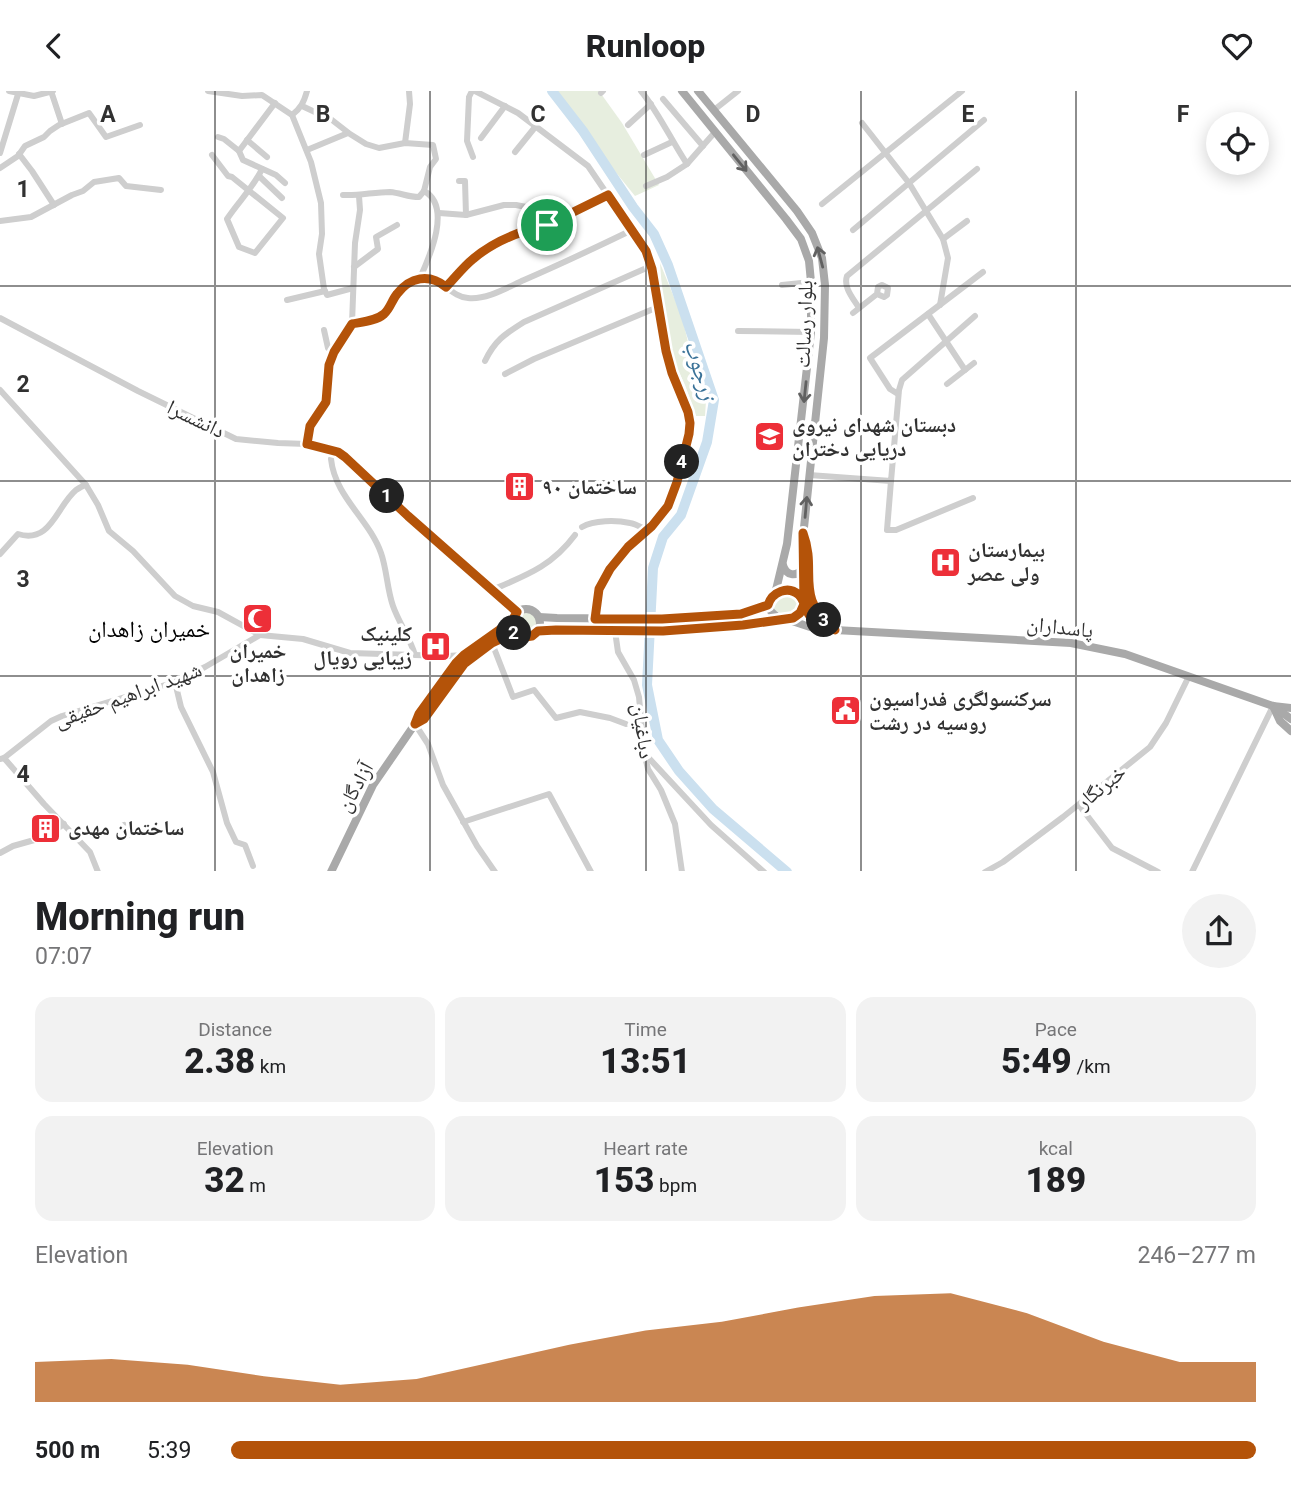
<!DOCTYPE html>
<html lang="en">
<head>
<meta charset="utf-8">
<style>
  body { margin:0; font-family:Roboto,"Noto Naskh Arabic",sans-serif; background:#f2f2f2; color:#202124; height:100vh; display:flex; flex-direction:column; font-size:26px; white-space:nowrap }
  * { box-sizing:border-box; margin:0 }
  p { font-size:23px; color:#757577 }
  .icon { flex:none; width:38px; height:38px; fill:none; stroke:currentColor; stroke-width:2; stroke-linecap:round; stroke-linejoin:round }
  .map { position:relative; height:780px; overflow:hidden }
  .panel { display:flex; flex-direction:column; background:#fff; flex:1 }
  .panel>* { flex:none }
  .fabs { position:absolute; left:1206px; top:21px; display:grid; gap:14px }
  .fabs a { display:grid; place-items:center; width:63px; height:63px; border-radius:50%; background:#fff; box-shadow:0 4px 18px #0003; font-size:35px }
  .pin { position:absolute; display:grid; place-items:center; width:60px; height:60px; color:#fff; margin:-30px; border:4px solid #fff; border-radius:50%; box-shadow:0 2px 7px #0007 }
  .km { position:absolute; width:35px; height:35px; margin:-18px; border-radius:50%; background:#222; color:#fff; font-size:19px; line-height:35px; text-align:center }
  .round { display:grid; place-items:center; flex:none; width:74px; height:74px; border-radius:37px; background:#f2f2f2 }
  .overview { display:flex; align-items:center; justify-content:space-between; height:119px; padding:0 35px }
  h1 { font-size:38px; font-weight:800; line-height:52px }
  .stats { display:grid; grid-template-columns:repeat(3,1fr); gap:10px; height:119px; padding:7px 35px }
  .stats div { display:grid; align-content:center; border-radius:18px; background:#f2f2f2; text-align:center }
  .stats b { font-size:35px; font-weight:800 }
  .stats small { font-size:19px; font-weight:400 }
  .stats p { font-size:19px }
  .chart { height:196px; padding:14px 35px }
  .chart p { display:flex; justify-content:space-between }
  .chart svg { width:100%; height:126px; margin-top:7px; fill:#b45309; opacity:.7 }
  ul { padding:0 35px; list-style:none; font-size:23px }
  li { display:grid; grid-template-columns:112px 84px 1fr; align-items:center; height:52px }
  li i { height:18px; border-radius:9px; background:#b45309 }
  header { display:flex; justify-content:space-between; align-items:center; height:91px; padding:0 35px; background:#fff; font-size:32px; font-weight:800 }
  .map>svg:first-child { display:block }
  .green { fill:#e7eedf }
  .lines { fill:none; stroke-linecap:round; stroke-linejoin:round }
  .river { stroke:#cbe0ef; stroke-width:10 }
  .minor { stroke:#cecece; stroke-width:6 }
  .major { stroke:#a9a9a9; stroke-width:8 }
  .oneway { stroke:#616161 }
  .route-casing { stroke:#fff; stroke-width:14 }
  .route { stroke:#b45309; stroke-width:9 }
  .grid { fill:none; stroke:#313131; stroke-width:2; stroke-opacity:0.55 }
  .labels { text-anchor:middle; stroke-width:7; stroke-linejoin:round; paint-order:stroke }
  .street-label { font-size:21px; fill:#313131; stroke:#fff }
  .poi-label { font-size:21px; font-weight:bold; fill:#313131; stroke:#fff; text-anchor:start }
  .water-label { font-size:23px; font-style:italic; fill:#3a7298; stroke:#fff }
  .neighbourhood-label { font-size:23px; fill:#000; stroke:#fff }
  .grid-label { font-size:23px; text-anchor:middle; font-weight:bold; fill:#313131; stroke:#fff; stroke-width:7; stroke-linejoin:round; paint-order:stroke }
</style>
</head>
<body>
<header><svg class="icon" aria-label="back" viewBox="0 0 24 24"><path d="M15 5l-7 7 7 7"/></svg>Runloop<svg class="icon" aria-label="heart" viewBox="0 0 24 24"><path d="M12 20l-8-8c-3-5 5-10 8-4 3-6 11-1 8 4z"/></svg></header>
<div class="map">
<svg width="1291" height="781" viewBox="0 0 1291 781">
  <rect width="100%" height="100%" fill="#fff"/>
  <g class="green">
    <polygon points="550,0 599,0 622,32 659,94 635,105"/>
    <polygon points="660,172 682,226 695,280 703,296 706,310 705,325 696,325 685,294 672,266 663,211"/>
    <path d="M 787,503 C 813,509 795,532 774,519 L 772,511 L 780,504 Z"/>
    <circle cx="526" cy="532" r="11"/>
  </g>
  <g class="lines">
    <polyline class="river" points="552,0 583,40 633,116 654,143 668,174 714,309 707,351 681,424 663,446 653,477 647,594 658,649 679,680 713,718 787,781"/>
    <g class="minor">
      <polyline points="9,0 34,5 53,0"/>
      <polyline points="51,0 62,33"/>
      <polyline points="208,0 242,5 262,4 292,24 311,71 321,112 322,143 319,163 324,198 327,204 353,197"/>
      <polyline points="472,0 469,6 467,50 473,66"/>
      <polyline points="475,0 518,22 588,75 646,160 652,178 666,260 672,282 688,321 689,343 677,391 668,415 652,435 628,456 610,478 599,498 595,528"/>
      <path d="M 641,0 C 659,22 671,49 687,73"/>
      <polyline points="601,2 603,0"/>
      <polyline points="663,8 703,55"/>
      <polyline points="302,15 332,29 350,43 366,53 379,57 405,52 433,54 436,68 430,76 424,100"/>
      <polyline points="714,19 738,0"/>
      <path d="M 292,24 C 301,17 304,11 307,0"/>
      <polyline points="862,32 909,92 943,148 948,167 940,214"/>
      <polyline points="628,34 651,13"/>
      <polyline points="218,46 224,48 239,60 275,12"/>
      <polyline points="481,47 505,15"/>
      <polyline points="247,49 267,66"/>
      <polyline points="405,52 410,13 409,0"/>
      <polyline points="307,59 348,42"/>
      <polyline points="239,60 243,69 276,84 285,92"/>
      <polyline points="515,61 536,35"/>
      <polyline points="0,62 19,0"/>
      <polyline points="19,63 32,80 54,114"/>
      <path d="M 212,64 L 228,85 L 232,86 L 283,127 L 255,162 L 239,156 L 227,128 C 239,110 253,97 262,78"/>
      <polyline points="644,64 672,51"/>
      <polyline points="0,77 18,65 25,55 44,46 50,40 59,34 89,22 106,46 140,34"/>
      <polyline points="259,85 282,107"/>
      <polyline points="459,90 465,90 466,124"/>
      <polyline points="646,95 667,86 687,73 715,41"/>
      <path d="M 343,104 C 359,105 374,101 390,101 C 401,102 408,106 419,106 L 424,100"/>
      <polyline points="822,113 962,0"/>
      <polyline points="439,122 466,124 504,114 516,114 547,120 557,129"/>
      <polyline points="0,130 31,126 72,104 83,100 94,91 119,87 126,95 161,99"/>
      <polyline points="853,139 984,29"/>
      <polyline points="943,148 967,130"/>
      <polyline points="354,176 378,158 376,146 397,134"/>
      <path d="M 420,187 C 430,165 452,115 424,100"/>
      <polyline points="782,194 811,191"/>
      <polyline points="446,196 472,169 496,151 525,139 547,134 609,104"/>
      <polyline points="287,209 325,200"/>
      <path d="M 859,217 C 853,207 843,196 847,185 L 977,78"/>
      <polyline points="853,222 877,203 878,196 882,194 888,197 887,204 884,206 877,203"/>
      <polyline points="928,223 965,279"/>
      <polyline points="0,227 138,300 236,348 278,352 307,353 338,361 346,366 408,425 517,521"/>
      <path d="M 352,233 C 361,231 374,230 383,224 C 396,214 398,191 420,187 C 440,183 450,206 468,207 C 487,209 508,196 524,189 C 561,173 597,156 632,139"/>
      <polyline points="324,239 328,257 334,261"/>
      <polyline points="738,240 811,241"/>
      <path d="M 485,270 C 495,249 505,243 524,231 L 651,175"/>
      <polyline points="505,283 534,268 658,216"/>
      <polyline points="947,293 974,272"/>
      <polyline points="0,299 86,394 98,414 109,440 133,460 175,505 193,515 218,521 260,544 303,548 350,562 447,565 464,564"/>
      <polyline points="898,303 890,298 870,267 983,181"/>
      <polyline points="307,353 310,335 326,311 329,274 334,261 352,233 355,152 360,119 359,105"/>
      <path d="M 331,368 C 335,406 369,428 381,462 C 387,479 387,498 393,515 C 399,532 410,547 415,564"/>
      <polyline points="809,384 891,390 899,299 902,289 975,225"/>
      <polyline points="891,390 887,439 896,439 973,407"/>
      <path d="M 582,436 C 594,429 616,429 630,432 C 636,433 642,437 647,439"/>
      <path d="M 0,463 L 18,443 C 51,453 56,416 76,399 C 79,397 82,395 86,394"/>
      <path d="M 492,499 C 527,484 552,475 575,444"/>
      <polyline points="615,540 618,561 634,589 639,606 644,661 648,678 661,699 675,733 682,781"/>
      <polyline points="492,552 513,606 534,599 556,627 580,621 610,627 626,633"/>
      <polyline points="175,591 181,616 213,681 227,732 236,751 245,754 253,775"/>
      <polyline points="415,633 428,653 443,694 477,755 495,781"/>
      <polyline points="646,664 711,734 764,781"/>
      <polyline points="4,667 44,713 90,761 98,781"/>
      <polyline points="0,668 4,667 51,630 62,625 175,591 205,576 260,544"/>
      <polyline points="1079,714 1112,757 1158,781"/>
      <polyline points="463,731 549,703 591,781"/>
      <polyline points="124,734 129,744"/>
      <polyline points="0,762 13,755 45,746 64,733"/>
      <polyline points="985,781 1003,771 1063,726 1150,656 1166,632 1189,585"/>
      <polyline points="1192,781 1273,615"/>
    </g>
    <g class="major">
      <polyline points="682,0 786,128 801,148 809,170 811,191 811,241 787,453 775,503"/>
      <polyline points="698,0 797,120 812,142 822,167 825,194 824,247 803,446"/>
      <path d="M 803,442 C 818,483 792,505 835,539 L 1071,552 L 1125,563 L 1273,615 L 1291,617"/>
      <path d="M 783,474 C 786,485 796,486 803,478"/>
      <polyline points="803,484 803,509"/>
      <path d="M 786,499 C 795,500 802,504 804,514 C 793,551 741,507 786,499 Z"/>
      <circle cx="526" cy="532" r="14"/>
      <polyline points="539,526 557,527 662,528 742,523 768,514"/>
      <path d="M 789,529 L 810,536 L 835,539 C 819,533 812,529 804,514"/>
      <polyline points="538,540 663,540 743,534 782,528"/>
      <polyline points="1273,615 1280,630 1291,640"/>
      <polyline points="1276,617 1291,628"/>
      <polyline points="415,633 424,628 464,573 492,552 515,541"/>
      <polyline points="331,781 373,694 415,633 419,623 464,564 512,530"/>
    </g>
  </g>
  <defs><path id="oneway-shaft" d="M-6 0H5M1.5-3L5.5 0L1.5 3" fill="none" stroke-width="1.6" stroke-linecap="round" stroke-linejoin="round" transform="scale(1.75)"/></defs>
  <g class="oneway">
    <use href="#oneway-shaft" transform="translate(740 72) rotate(51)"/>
    <use href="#oneway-shaft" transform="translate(820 166) rotate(-105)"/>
    <use href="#oneway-shaft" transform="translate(805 301) rotate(96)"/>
    <use href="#oneway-shaft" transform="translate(806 416) rotate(-85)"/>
  </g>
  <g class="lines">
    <defs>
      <path id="route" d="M 547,134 C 520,140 494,150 473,168 C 463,176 455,187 446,196 C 429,182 410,186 397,203 C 392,209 390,218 384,223 C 376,230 362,231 352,233 L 334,261 L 329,274 L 326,311 L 310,335 L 307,353 L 338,361 L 345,366 L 408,425 L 517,521 L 512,530 L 464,564 L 456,572 L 419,623 L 415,633 L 424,628 L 464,573 L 492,552 L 515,541 L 525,546 L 532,545 L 538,540 L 556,539 L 663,540 L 743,534 L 793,527 L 800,522 L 804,513 L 803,442 C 818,482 793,505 835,539 C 826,535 816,532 810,525 C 805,519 805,510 799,504 C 788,494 772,501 768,514 L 741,523 L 662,528 L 595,528 L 599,498 L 610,478 L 628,456 L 652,435 L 668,415 L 677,391 L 689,343 L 690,332 L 688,321 L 672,282 L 666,260 L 652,178 L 646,160 L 608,104 L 547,134"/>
    </defs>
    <use href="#route" class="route-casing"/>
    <use href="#route" class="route"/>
  </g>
  <path class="grid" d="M 215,0 L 215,781M 430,0 L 430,781M 646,0 L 646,781M 861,0 L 861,781M 1076,0 L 1076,781M 0,195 L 1291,195M 0,390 L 1291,390M 0,585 L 1291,585"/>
  <defs>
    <symbol id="school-square" viewBox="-11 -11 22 22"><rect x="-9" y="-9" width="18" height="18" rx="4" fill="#ed2f38" stroke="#fff"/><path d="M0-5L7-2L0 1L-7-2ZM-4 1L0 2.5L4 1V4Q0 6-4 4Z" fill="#fff"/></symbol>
    <symbol id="building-square" viewBox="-11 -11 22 22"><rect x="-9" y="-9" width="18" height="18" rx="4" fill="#ed2f38" stroke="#fff"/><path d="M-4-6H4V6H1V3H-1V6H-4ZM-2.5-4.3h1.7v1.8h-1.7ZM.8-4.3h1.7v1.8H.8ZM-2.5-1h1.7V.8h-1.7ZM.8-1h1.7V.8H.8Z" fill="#fff"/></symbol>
    <symbol id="hospital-square" viewBox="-11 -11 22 22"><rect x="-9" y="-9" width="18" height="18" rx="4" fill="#ed2f38" stroke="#fff"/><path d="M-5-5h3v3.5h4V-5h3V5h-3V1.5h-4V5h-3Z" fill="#fff"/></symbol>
    <symbol id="mosque-square" viewBox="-11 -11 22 22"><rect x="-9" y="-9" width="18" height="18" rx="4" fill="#ed2f38" stroke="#fff"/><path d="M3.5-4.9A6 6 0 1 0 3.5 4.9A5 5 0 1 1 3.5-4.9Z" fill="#fff"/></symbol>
    <symbol id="civic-square" viewBox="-11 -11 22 22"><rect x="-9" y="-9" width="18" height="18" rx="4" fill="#ed2f38" stroke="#fff"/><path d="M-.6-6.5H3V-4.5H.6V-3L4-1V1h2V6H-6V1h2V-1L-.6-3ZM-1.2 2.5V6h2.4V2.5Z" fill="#fff"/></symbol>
  </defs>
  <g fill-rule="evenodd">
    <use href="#school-square" x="752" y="328" width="35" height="35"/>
    <use href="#building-square" x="502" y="378" width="35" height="35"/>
    <use href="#hospital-square" x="928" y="454" width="35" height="35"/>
    <use href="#mosque-square" x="240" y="510" width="35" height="35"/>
    <use href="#hospital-square" x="418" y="538" width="35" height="35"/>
    <use href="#civic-square" x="828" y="602" width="35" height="35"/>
    <use href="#building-square" x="28" y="720" width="35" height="35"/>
  </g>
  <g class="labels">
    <g class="street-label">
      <text transform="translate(804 233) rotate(-88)" y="7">بلوار رسالت</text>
      <text transform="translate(196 328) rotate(26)" y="7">دانشسرا</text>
      <text transform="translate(1060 536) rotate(6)" y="7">پاسداران</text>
      <text transform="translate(128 604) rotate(-20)" y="7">شهید ابراهیم حقیقی</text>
      <text transform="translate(643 640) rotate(82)" y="7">دباغیان</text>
      <text transform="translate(355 696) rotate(-61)" y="7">آزادگان</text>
      <text transform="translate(1101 696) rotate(-39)" y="7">خبرنگار</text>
    </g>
    <g class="poi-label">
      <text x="792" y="341">دبستان شهدای نیروی<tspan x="792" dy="24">دریایی دختران</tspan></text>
      <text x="542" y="403">ساختمان ۹۰</text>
      <text x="968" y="466">بیمارستان<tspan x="968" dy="24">ولی عصر</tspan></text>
      <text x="412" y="550" text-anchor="end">کلینیک<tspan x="412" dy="24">زیبایی رویال</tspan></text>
      <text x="258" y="567" text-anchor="middle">خمیران<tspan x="258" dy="24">زاهدان</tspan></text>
      <text x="869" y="615">سرکنسولگری فدراسیون<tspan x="869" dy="24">روسیه در رشت</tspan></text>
      <text x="68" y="744">ساختمان مهدی</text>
    </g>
    <g class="water-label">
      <text transform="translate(701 279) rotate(73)" y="8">زرجوب</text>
    </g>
    <g class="neighbourhood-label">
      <text x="149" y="546">خمیران زاهدان</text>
    </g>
  </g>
  <g class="grid-label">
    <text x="108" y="31">A</text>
    <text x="323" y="31">B</text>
    <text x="538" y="31">C</text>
    <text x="753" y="31">D</text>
    <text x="968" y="31">E</text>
    <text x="1183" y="31">F</text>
    <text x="23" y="106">1</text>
    <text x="23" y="301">2</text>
    <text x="23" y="496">3</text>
    <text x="23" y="691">4</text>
  </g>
</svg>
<div class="fabs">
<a><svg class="icon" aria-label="locate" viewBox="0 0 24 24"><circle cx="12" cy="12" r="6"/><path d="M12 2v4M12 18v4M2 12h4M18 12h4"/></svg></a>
</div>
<div class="pin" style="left:547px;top:134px;background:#1e9e55"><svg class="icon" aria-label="arrive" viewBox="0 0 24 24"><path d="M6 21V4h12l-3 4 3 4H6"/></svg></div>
<b class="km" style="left:387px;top:405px">1</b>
<b class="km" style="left:514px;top:542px">2</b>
<b class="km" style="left:824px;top:529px">3</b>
<b class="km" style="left:682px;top:371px">4</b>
</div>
<section class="panel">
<div class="overview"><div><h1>Morning run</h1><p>07:07</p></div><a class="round"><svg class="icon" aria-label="share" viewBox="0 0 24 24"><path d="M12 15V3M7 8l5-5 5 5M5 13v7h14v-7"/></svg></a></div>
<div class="stats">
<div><p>Distance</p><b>2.38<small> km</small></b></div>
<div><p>Time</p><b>13:51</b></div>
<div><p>Pace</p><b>5:49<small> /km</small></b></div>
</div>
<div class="stats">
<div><p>Elevation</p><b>32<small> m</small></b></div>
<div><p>Heart rate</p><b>153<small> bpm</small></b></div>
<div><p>kcal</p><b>189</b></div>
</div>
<div class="chart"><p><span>Elevation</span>246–277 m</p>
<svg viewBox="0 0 160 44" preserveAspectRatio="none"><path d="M0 44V30L10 29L20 31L30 35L40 38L50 36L60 30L70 24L80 19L90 16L100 11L110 7L120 6L130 13L140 23L150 30L160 30V44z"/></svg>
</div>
<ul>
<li><b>500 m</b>5:39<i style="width:100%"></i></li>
</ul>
</section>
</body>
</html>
